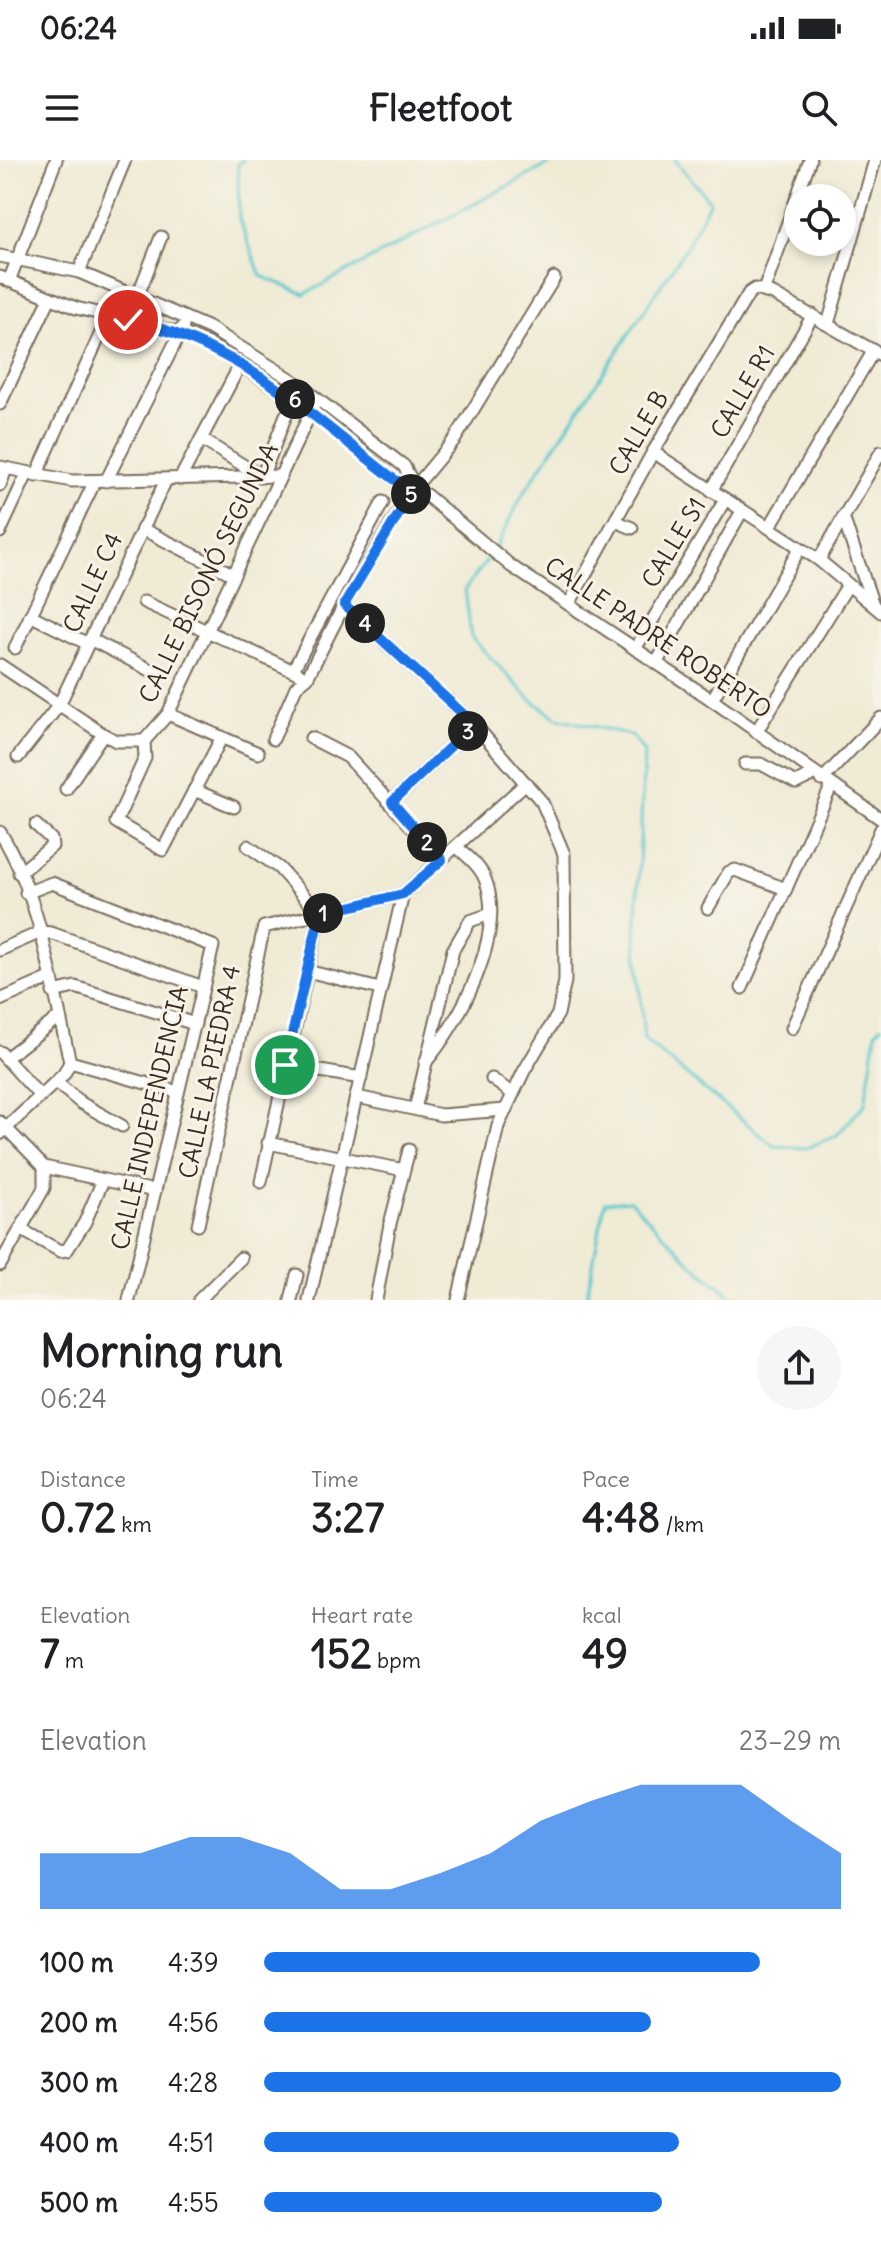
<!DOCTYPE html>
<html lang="en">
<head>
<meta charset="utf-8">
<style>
  body { margin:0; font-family:Delius,sans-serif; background:#f6f6f6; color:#202124; height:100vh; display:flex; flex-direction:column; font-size:30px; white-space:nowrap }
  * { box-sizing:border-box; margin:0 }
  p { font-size:26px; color:#757577 }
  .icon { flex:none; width:44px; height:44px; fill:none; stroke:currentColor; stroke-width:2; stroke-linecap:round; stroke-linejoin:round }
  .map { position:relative; height:1140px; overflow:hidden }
  .drawer { display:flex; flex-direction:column; background:#fff; flex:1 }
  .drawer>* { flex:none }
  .controls { position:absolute; left:784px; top:24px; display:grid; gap:16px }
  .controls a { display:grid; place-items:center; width:72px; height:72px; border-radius:50%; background:#fff; box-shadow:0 4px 12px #0003; font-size:40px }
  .pin { position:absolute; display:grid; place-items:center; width:68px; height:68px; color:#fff; margin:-34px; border:4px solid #fff; border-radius:50%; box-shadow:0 2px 8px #0007 }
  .km { position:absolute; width:40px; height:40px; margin:-20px; border-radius:50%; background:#222; color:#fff; font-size:22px; line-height:40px; text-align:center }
  .round { display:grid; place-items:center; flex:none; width:84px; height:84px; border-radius:42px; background:#f6f6f6 }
  .head { display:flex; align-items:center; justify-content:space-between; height:136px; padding:0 40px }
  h1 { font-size:44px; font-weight:700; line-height:60px }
  .stats { display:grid; grid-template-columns:repeat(3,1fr); gap:12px; height:136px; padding:8px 40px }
  .stats div { display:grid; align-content:center }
  .stats b { font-size:40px; font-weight:700 }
  .stats small { font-size:22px; font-weight:400 }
  .stats p { font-size:22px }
  .chart { height:224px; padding:16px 40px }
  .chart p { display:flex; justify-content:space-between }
  .chart svg { width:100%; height:144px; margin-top:8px; fill:#1a73e8; opacity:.7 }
  ul { padding:0 40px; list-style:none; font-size:26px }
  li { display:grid; grid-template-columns:128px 96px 1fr; align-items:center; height:60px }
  li i { height:20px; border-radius:10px; background:#1a73e8 }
  .status { display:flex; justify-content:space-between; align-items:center; height:56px; padding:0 40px; background:#fff; direction:ltr }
  .status svg { height:22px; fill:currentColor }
  header { display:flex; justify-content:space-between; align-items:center; height:104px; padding:0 40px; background:#fff; font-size:36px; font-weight:700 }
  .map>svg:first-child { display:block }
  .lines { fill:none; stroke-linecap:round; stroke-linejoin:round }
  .stream { stroke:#5bc8ce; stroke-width:3 }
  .minor-casing { stroke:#7a6e5e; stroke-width:15 }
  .minor { stroke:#fff; stroke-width:11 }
  .route-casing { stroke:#fff; stroke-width:16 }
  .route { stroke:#1a73e8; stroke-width:10 }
  .labels { text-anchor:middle; stroke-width:6; stroke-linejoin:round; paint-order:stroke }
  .street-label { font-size:24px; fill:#3b2a1e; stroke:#f7f3e8 }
</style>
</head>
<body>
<div class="status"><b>06:24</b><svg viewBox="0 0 49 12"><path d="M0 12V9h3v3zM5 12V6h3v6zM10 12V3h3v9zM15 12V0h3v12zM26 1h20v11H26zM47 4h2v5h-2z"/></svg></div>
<header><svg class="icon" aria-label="menu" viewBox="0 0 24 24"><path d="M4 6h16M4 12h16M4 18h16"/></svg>Fleetfoot<svg class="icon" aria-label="search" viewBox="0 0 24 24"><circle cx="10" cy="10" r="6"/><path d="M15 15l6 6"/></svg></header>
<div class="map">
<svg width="881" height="1140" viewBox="0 0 881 1140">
  <rect width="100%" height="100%" fill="#f7f3e8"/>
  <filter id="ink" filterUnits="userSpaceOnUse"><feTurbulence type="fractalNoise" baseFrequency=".0125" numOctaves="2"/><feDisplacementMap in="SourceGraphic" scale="16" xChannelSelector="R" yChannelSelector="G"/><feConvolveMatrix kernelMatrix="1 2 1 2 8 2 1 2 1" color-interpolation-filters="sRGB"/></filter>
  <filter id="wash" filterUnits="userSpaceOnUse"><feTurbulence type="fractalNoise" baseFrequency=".006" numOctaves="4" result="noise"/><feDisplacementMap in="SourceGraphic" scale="32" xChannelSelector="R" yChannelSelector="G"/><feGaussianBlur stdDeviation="1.8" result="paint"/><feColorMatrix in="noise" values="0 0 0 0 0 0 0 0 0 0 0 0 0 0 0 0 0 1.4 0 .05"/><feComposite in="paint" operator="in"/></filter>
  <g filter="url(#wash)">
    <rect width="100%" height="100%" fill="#f0ebd5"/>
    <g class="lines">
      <g class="stream">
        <polyline points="243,0 238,4 239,59 261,116 305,134 557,0"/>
        <polyline points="495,389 523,334 687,86 710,41 675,0"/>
        <polyline points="491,395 465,429 471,477 530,539 557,558 631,575 644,592 636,777 644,880 774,986 806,988 836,976 865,944 876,872 881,866"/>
        <polyline points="586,1140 605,1042 630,1040 691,1103 736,1140"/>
      </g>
    </g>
  </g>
  <g filter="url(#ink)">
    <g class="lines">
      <defs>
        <g id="minor">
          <polyline points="0,96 79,112 211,169 294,221 396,300 404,306 415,327"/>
          <polyline points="79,112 125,0"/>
          <polyline points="0,117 76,148 181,173 208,184 312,251 395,320 426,335 511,406 712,540 881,659"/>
          <polyline points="9,121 56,0"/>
          <polyline points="764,130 810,0"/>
          <polyline points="128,160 161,77"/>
          <polyline points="828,164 875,0"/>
          <polyline points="0,244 50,138"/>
          <polyline points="201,279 262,317 286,255"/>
          <polyline points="653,292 819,400 881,452"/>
          <polyline points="0,307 72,321 281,316"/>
          <polyline points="36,316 109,155"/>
          <polyline points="180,319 240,205"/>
          <polyline points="106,321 183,167"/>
          <polyline points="0,325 6,309"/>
          <polyline points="711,331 813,155"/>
          <polyline points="843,357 873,445"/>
          <polyline points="616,361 632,368"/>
          <polyline points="769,368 874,190"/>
          <polyline points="142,369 234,415"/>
          <polyline points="0,372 27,314"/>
          <polyline points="819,400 881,292"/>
          <polyline points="144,442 300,514"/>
          <polyline points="569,444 653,292 749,133 755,129 773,134 881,195"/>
          <polyline points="344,445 474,564 542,642 564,694 565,821 558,854 524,911 498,966 458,1140"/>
          <polyline points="30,455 88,484"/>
          <polyline points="90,479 160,515"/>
          <polyline points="15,488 95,321"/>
          <polyline points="635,489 725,340"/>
          <polyline points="657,502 742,351"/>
          <polyline points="0,505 103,574 116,581 144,581 168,554 317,239"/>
          <polyline points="293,510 383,342"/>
          <polyline points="712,540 800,388"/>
          <polyline points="168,554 258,593"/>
          <polyline points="756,572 848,425"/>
          <polyline points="311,578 348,597 442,700"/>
          <polyline points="273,579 296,527 307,518 344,445 391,365 415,327 455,279 554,118"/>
          <polyline points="144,581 145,598 116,662 163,690 222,577"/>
          <polyline points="18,597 59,545 166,320"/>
          <polyline points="745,604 761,604 796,623 814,614"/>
          <polyline points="822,620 881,558"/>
          <polyline points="66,629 103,574"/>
          <polyline points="194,630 234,647"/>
          <polyline points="392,642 474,564"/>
          <path d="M 0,672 C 42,739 52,827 70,902 L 64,914 L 0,974"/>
          <polyline points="248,686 279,708 320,754 261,1022"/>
          <polyline points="19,713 52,686 51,679 36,665"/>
          <polyline points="26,733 52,723 213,786 129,1140"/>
          <polyline points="708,748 729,712 735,710 786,729"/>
          <polyline points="0,790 41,772 51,773 203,827"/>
          <polyline points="307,811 380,829"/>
          <polyline points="742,828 831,627"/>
          <polyline points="53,832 75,827 195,864"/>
          <polyline points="0,840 50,818"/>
          <polyline points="792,868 881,669"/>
          <polyline points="0,892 40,936"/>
          <polyline points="6,898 59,857"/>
          <polyline points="70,902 178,932"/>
          <path d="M 425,903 C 460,862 507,774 485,719 C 480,706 467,696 457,687"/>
          <polyline points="285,905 361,918"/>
          <polyline points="492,919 513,934"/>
          <polyline points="56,922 81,943 122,966"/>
          <polyline points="357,937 441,955 505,950"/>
          <polyline points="415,949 453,790 470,761 490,754"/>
          <polyline points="0,962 44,1007 44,1028 0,1105"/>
          <polyline points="268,983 404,1010"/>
          <polyline points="44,1007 155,1031"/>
          <polyline points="198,1065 264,767 403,734 526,623"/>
          <polyline points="20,1069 60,1091 67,1090 85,1062 103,1020"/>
          <polyline points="199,1140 241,1098"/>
          <polyline points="291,1140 297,1115"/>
          <polyline points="309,1140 403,734"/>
          <polyline points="376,1140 390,1064 409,990"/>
        </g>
      </defs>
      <use href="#minor" class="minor-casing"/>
      <use href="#minor" class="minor"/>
    </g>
  </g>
  <g class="lines" filter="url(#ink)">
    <defs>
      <path id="route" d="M 128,160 C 238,183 309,254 395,320 L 415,327 L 344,445 L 474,564 L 392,642 L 442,700 L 403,734 L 320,754 L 285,905"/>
    </defs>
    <use href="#route" class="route-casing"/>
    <use href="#route" class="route"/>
  </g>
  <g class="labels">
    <g class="street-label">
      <text transform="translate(743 232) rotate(-60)" y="8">CALLE R1</text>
      <text transform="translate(639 273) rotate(-60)" y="8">CALLE B</text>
      <text transform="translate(674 383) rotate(-59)" y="8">CALLE S1</text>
      <text transform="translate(209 413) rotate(-64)" y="8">CALLE BISONÓ SEGUNDA</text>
      <text transform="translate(93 423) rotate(-65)" y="8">CALLE C4</text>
      <text transform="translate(658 478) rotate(34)" y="8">CALLE PADRE ROBERTO</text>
      <text transform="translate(210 912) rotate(-78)" y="8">CALLE LA PIEDRA 4</text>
      <text transform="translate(150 958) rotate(-77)" y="8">CALLE INDEPENDENCIA</text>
    </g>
  </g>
</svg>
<div class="controls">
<a><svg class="icon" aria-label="locate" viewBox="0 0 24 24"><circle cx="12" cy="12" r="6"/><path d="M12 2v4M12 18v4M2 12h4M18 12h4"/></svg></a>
</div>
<div class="pin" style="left:285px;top:905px;background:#1e9e55"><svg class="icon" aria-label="arrive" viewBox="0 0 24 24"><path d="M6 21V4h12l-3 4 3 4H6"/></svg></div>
<div class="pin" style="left:128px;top:160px;background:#d93025"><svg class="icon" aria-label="check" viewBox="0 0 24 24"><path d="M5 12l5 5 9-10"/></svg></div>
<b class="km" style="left:323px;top:753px">1</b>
<b class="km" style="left:427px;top:682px">2</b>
<b class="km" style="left:468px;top:571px">3</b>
<b class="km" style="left:365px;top:463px">4</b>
<b class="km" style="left:411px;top:334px">5</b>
<b class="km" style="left:295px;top:239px">6</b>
</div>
<section class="drawer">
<div class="head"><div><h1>Morning run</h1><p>06:24</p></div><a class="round"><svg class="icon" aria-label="share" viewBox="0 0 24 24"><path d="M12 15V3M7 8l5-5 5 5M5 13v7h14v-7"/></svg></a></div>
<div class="stats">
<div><p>Distance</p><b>0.72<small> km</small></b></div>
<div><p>Time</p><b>3:27</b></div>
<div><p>Pace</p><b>4:48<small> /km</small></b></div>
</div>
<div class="stats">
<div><p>Elevation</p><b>7<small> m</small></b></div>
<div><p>Heart rate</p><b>152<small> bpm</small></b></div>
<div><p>kcal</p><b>49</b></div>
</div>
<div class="chart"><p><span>Elevation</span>23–29 m</p>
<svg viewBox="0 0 160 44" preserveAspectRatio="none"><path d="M0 44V27L10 27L20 27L30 22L40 22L50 27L60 38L70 38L80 33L90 27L100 17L110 11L120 6L130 6L140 6L150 17L160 27V44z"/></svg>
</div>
<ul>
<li><b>100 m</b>4:39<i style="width:86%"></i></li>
<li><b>200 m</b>4:56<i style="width:67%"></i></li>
<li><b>300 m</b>4:28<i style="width:100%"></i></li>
<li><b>400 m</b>4:51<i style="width:72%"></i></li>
<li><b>500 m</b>4:55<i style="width:69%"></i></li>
</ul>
</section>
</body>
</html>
